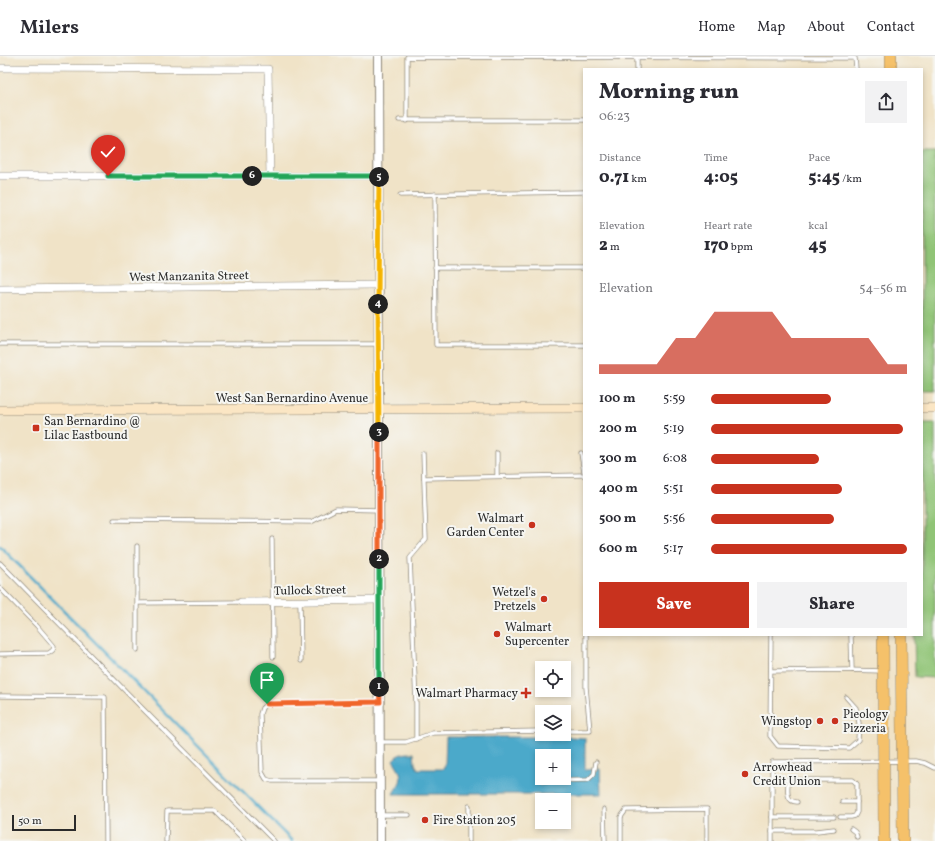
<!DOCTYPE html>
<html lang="en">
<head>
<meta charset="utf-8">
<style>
  body { margin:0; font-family:Vollkorn,serif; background:#f2f2f3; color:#2b2b33; height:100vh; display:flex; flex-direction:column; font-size:15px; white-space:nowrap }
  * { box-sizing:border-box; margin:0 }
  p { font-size:13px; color:#7c7c81 }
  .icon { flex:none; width:22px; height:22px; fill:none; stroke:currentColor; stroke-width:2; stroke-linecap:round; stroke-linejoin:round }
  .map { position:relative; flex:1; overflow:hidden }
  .side { position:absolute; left:583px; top:12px; width:340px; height:568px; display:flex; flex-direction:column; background:#fff; border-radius:0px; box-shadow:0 2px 6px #0003 }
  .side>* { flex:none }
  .tools { position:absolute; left:535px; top:605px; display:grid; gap:8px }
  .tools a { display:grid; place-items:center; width:36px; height:36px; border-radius:0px; background:#fff; box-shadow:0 2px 6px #0003; font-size:20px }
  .scale { position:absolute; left:12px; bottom:10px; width:64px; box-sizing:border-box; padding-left:4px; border:2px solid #2b2b2b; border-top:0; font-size:11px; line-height:14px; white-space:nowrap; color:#2b2b2b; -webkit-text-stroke:3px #f6f6f2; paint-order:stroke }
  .pin { position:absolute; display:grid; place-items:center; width:34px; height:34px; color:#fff; margin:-41px -17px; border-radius:50% 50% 50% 0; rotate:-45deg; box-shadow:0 0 4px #0007 }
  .pin .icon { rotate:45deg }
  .km { position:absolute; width:20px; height:20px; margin:-10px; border-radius:50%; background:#222; color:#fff; font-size:11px; line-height:20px; text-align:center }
  .round { display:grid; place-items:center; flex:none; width:42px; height:42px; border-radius:0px; background:#f2f2f3 }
  .overview { display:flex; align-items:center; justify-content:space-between; height:68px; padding:0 16px }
  h1 { font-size:22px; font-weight:800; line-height:30px }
  .stats { display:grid; grid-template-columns:repeat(3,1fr); gap:6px; height:68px; padding:4px 16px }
  .stats div { display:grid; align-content:center }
  .stats b { font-size:17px; font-weight:800 }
  .stats small { font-size:11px; font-weight:400 }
  .stats p { font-size:11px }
  .chart { height:112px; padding:8px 16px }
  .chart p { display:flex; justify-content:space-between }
  .chart svg { width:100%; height:72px; margin-top:4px; fill:#c8321e; opacity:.7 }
  .button { display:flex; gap:8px; margin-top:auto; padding:8px 16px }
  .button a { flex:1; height:46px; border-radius:0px; background:#c8321e; color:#fff; font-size:16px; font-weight:800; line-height:46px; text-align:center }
  .button a+a { background:#f2f2f3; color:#2b2b33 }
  ul { padding:0 16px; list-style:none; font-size:13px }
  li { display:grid; grid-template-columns:64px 48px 1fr; align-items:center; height:30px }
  li i { height:10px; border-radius:5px; background:#c8321e }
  header { display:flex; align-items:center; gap:24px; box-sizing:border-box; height:56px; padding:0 20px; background:#fff; border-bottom:1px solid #e1e1e2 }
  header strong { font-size:19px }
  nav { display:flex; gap:22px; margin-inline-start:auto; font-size:14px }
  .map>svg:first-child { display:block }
  .green { fill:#90c476; stroke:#5e7850 }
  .water { fill:#4ca9ca; stroke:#3c6a7a; fill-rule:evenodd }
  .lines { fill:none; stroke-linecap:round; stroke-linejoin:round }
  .stream { stroke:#4ca9ca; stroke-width:2.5 }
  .service-casing { stroke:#8e8779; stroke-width:5 }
  .minor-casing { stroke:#8e8779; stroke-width:8 }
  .tertiary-casing { stroke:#8e8779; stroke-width:10 }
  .secondary-casing { stroke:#8e8779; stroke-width:10 }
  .primary-casing { stroke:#8e8779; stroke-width:12 }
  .service { stroke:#fff; stroke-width:3.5 }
  .minor { stroke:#fff; stroke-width:7 }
  .tertiary { stroke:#fff; stroke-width:8 }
  .secondary { stroke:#fbe6c4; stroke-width:9 }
  .primary { stroke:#f5c16b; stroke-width:11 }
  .split-1-casing { stroke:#fff; stroke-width:8 }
  .split-2-casing { stroke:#fff; stroke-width:8 }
  .split-3-casing { stroke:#fff; stroke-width:8 }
  .split-4-casing { stroke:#fff; stroke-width:8 }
  .split-5-casing { stroke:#fff; stroke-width:8 }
  .split-6-casing { stroke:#fff; stroke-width:8 }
  .split-7-casing { stroke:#fff; stroke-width:8 }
  .split-1 { stroke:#f0652b; stroke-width:5 }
  .split-2 { stroke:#22a559; stroke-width:5 }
  .split-3 { stroke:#f0652b; stroke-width:5 }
  .split-4 { stroke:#f5b400; stroke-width:5 }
  .split-5 { stroke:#f5b400; stroke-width:5 }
  .split-6 { stroke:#22a559; stroke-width:5 }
  .split-7 { stroke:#22a559; stroke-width:5 }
  .poi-dot { fill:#c8321e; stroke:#f6f6f2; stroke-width:1.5 }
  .labels { text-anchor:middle; stroke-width:4; stroke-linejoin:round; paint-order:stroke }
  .street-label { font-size:12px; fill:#2b2b2b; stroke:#f6f6f2 }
  .poi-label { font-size:12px; fill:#2b2b2b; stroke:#f6f6f2; text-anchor:start }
</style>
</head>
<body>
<header>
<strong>Milers</strong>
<nav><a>Home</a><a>Map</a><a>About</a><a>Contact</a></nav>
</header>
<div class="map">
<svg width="935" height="785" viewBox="0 0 935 785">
  <rect width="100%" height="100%" fill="#f6f6f2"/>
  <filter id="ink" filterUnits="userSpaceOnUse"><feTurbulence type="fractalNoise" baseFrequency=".025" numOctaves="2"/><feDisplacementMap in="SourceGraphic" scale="8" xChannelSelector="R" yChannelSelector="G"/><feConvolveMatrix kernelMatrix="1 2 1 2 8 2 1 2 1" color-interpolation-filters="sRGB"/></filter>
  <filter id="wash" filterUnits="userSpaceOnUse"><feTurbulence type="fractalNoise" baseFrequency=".012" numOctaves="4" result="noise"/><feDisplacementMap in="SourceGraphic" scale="16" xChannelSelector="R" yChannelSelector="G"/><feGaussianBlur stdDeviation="0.9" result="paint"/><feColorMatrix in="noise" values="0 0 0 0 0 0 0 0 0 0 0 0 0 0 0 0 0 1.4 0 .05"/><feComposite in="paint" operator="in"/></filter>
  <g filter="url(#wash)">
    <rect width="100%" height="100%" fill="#f0e3c7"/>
    <g class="green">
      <rect x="922" y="96" width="13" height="239"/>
      <polygon points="923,367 935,367 935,622 915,621 914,579 922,579 922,368"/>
    </g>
    <path class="water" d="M 446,681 L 572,681 L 585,682 L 585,714 L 600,713 L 601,738 L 393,738 C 395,733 398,731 400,726 C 403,718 397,710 393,704 C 398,697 406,697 414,697 L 415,708 L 418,713 L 442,713 L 445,710 ZM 542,700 L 564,700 L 564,722 L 542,722 Z"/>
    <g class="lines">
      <polyline class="stream" points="0,490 292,785"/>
    </g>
  </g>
  <g filter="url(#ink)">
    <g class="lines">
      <defs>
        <g id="service">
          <polyline points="637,13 637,2"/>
          <polyline points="399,64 584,64"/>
          <polyline points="407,65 407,1 855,2 856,13"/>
          <polyline points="435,138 436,289 584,289"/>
          <polyline points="400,139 584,136"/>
          <polyline points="435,212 584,212"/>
          <polyline points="0,288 379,288"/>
          <polyline points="497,397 497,420"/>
          <polyline points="581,397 584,416"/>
          <polyline points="424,422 584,419"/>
          <polyline points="114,464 311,466 336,453 379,454"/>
          <polyline points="272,483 273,601"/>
          <polyline points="0,507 142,652 274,785"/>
          <polyline points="0,532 37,570 54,590 53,594 49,597 0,598"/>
          <polyline points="300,545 301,605"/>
          <polyline points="138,547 241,546"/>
          <polyline points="771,579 770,680 778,690 849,692 858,684 859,667 856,652 846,641"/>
          <polyline points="851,579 852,614"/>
          <polyline points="137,594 137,490"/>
          <polyline points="771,615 846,614 882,615"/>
          <polyline points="0,640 105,641 106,785"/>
          <polyline points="379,646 267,648 262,652 260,658 262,716 266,723 272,725 380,725"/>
          <polyline points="564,675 590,675 586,631 586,579"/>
          <polyline points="416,683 416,648 410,502 426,483 423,397"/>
          <polyline points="381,686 406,686 433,677 542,675"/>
          <polyline points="772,724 853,724 857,728 857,756 855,760 851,761 840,761"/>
          <path d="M 788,724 C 788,733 785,746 797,746"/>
          <polyline points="544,725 588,724 594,718 596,706"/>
          <polyline points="842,746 857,746"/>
          <polyline points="469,750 469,785"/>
          <polyline points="604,753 605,785"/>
          <polyline points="380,759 409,759"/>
          <polyline points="772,761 834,761"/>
          <polyline points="851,773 855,776 857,781"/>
          <polyline points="772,775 817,775 834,773"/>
          <polyline points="166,785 167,755 215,755 245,785"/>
          <polyline points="621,785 621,761 626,754 707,753 707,785"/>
          <polyline points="772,785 772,706 916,705 925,707 935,712"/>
        </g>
        <g id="minor">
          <polyline points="0,12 268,13 270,120"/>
          <polyline points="0,120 379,120"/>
          <polyline points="0,233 378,229"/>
          <polyline points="241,546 379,544"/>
        </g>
        <polyline id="tertiary" points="378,0 380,785"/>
        <g id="secondary">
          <polyline points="922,352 935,352"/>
          <polyline points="0,354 584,352"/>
        </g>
        <g id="primary">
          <polyline points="891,0 891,13"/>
          <polyline points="883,579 884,785"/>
          <polyline points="901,579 903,785"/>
        </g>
      </defs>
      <use href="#service" class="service-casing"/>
      <use href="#minor" class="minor-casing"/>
      <use href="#tertiary" class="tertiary-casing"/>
      <use href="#secondary" class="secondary-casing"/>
      <use href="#primary" class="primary-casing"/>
      <use href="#service" class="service"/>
      <use href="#minor" class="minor"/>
      <use href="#tertiary" class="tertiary"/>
      <use href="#secondary" class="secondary"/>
      <use href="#primary" class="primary"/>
    </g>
  </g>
  <g class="lines" filter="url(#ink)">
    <defs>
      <polyline id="split-1" points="267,648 380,646 379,631"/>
      <polyline id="split-2" points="379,503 379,631"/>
      <polyline id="split-3" points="379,376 379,503"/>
      <polyline id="split-4" points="378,248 379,376"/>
      <polyline id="split-5" points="378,248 379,121"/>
      <polyline id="split-6" points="252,120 379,120 379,121"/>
      <polyline id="split-7" points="108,120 252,120"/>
    </defs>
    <use href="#split-1" class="split-1-casing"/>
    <use href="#split-2" class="split-2-casing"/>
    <use href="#split-3" class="split-3-casing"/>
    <use href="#split-4" class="split-4-casing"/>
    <use href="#split-5" class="split-5-casing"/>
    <use href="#split-6" class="split-6-casing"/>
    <use href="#split-7" class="split-7-casing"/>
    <use href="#split-1" class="split-1"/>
    <use href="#split-2" class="split-2"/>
    <use href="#split-3" class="split-3"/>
    <use href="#split-4" class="split-4"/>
    <use href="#split-5" class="split-5"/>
    <use href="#split-6" class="split-6"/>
    <use href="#split-7" class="split-7"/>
  </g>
  <g class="poi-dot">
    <rect x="32" y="368" width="8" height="8" rx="2"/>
    <circle cx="532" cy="469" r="4"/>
    <circle cx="544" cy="543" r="4"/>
    <circle cx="497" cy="578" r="4"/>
    <path d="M524 631h4v4h4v4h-4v4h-4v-4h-4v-4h4z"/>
    <circle cx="820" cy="665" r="4"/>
    <circle cx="835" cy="665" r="4"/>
    <circle cx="745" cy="718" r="4"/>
    <circle cx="425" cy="764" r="4"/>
  </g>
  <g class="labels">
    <g class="street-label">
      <text transform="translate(189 220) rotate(-1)" y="4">West Manzanita Street</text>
      <text x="292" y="346">West San Bernardino Avenue</text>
      <text transform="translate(310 534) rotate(-1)" y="4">Tullock Street</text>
    </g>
    <g class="poi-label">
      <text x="44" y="369">San Bernardino @<tspan x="44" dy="14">Lilac Eastbound</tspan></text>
      <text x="524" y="466" text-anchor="end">Walmart<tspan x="524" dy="14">Garden Center</tspan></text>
      <text x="536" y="540" text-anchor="end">Wetzel's<tspan x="536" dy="14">Pretzels</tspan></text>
      <text x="505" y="575">Walmart<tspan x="505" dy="14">Supercenter</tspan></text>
      <text x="518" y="641" text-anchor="end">Walmart Pharmacy</text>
      <text x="843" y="662">Pieology<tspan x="843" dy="14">Pizzeria</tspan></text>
      <text x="812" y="669" text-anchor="end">Wingstop</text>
      <text x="753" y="715">Arrowhead<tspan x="753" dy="14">Credit Union</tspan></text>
      <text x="433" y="768">Fire Station 205</text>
    </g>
  </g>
</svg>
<div class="tools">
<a><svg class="icon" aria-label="locate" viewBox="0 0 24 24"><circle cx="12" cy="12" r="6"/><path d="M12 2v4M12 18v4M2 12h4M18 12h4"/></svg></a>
<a><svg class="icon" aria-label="layers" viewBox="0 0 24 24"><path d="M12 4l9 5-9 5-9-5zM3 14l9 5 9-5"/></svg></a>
<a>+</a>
<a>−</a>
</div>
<div class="scale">50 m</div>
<div class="pin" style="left:267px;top:648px;background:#1e9e55"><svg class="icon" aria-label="arrive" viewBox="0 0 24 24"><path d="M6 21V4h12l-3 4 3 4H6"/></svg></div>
<div class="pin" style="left:108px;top:120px;background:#d93025"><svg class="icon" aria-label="check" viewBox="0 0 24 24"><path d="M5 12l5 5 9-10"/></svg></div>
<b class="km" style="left:379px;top:631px">1</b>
<b class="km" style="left:379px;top:503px">2</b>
<b class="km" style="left:379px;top:376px">3</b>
<b class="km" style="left:378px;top:248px">4</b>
<b class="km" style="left:379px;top:121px">5</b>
<b class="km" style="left:252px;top:120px">6</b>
<section class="side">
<div class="overview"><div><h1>Morning run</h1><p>06:23</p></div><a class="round"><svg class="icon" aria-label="share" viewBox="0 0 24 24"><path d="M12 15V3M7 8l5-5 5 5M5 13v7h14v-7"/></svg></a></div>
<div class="stats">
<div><p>Distance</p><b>0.71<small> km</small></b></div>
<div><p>Time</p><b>4:05</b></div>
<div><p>Pace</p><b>5:45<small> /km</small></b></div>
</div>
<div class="stats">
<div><p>Elevation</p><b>2<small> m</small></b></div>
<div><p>Heart rate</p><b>170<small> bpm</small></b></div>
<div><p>kcal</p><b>45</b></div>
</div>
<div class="chart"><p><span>Elevation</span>54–56 m</p>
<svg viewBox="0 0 160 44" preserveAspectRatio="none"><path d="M0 44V38L10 38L20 38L30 38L40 22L50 22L60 6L70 6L80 6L90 6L100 22L110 22L120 22L130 22L140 22L150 38L160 38V44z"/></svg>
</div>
<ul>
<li><b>100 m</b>5:59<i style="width:61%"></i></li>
<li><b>200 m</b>5:19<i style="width:98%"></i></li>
<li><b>300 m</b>6:08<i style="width:55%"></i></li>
<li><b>400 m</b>5:51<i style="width:67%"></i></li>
<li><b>500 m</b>5:56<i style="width:63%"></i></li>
<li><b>600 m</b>5:17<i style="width:100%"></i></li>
</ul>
<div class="button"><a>Save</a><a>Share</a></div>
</section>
</div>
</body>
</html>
